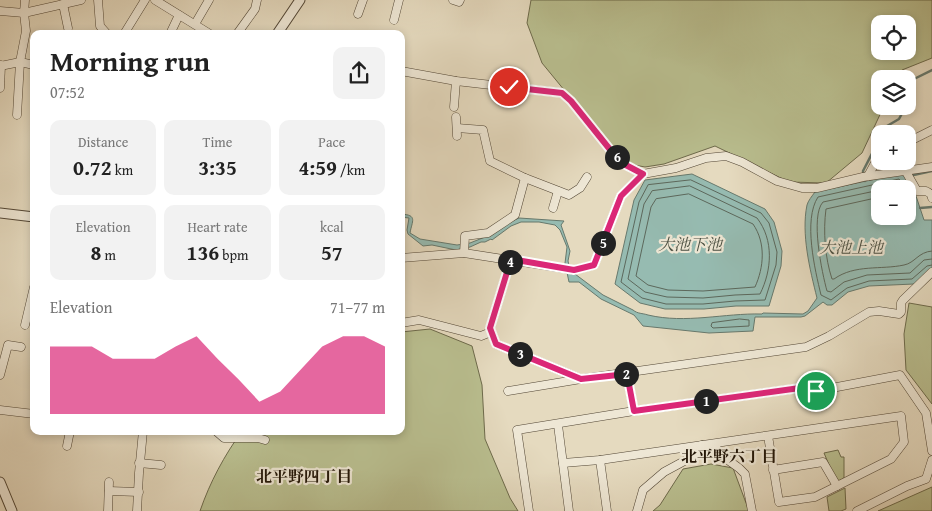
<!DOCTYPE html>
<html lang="en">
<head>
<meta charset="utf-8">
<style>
  body { margin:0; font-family:"Gentium Book Plus","Noto Serif JP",serif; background:#f2f2f2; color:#222; height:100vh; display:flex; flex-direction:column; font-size:19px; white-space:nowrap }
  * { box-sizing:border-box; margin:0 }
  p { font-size:16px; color:#767676 }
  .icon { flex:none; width:28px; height:28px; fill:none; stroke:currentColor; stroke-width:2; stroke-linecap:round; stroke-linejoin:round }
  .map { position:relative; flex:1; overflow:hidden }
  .drawer { position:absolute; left:30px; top:30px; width:375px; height:405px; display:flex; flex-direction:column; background:#fff; border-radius:10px; box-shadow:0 2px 8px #0003 }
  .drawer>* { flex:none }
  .controls { position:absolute; left:871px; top:15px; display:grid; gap:10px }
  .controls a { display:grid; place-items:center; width:45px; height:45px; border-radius:10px; background:#fff; box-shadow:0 2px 8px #0003; font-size:25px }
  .pin { position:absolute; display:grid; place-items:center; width:42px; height:42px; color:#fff; margin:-21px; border:2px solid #fff; border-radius:50%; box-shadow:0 1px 5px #0007 }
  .km { position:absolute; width:25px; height:25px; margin:-12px; border-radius:50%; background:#222; color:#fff; font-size:14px; line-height:25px; text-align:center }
  .round { display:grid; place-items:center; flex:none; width:52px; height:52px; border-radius:10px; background:#f2f2f2 }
  .overview { display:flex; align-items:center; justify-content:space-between; height:85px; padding:0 20px }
  h1 { font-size:28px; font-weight:800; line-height:38px }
  .stats { display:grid; grid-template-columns:repeat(3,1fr); gap:8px; height:85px; padding:5px 20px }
  .stats div { display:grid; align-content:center; border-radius:10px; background:#f2f2f2; text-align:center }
  .stats b { font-size:21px; font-weight:800 }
  .stats small { font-size:14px; font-weight:400 }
  .stats p { font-size:14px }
  .chart { height:140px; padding:10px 20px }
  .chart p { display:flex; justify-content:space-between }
  .chart svg { width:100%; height:90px; margin-top:5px; fill:#db2777; opacity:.7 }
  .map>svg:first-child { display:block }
  .green { fill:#b9be8f; stroke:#6d6a4b; fill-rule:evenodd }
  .water { fill:#96bbb1; stroke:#67796d; fill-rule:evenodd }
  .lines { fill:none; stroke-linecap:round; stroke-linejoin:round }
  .shore { stroke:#5c685c; stroke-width:1 }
  .stream { stroke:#67796d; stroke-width:2.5 }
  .minor-casing { stroke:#524635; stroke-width:9 }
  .tertiary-casing { stroke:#524635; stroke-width:11 }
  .minor { stroke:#eee7d5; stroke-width:8 }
  .tertiary { stroke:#eee7d5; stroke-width:9 }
  .route-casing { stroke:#fff; stroke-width:10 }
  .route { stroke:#db2777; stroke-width:6 }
  .labels { text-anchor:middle; stroke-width:4.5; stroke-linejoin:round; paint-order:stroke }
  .water-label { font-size:16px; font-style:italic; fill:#4a4f42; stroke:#eee7d5 }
  .neighbourhood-label { font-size:16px; font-weight:bold; fill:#211507; stroke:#eee7d5 }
</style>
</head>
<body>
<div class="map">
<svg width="932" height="511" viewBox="0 0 932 511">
  <rect width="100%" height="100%" fill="#e5dabf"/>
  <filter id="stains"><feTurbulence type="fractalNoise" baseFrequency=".004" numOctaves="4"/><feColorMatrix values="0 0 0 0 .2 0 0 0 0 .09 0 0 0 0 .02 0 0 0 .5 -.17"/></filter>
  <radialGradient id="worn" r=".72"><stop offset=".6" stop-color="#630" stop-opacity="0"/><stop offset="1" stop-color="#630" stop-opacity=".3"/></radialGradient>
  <g class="green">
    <path d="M 531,0 L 932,0 L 932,58 L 902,70 L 898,79 L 880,79 L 880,106 L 884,106 L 862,153 L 826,183 L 789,182 L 715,146 L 664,164 L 645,167 L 624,163 L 542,63 L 527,23 ZM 880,24 L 908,24 L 908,51 L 880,51 Z"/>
    <polygon points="909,303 932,307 932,404 906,370 904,334"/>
    <path d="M 430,329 L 472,346 L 482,385 L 485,439 L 510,498 L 518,511 L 200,511 C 210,482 224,456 242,431 L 401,431 L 401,332 Z"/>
    <polygon points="838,450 841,457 844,457 844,478 839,481 835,479 824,453"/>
    <polygon points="711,464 733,468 749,511 653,511 660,505 683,469"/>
    <polygon points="932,487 932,511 878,511"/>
    <polygon points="845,488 846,509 841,511 829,511 827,497"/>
  </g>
  <g class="water">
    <path d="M 904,173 L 915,193 L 924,220 L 932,220 L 932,268 L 914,284 L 869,286 L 848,292 L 832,305 L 827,305 L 823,302 L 805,316 L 801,317 L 755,317 L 753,331 L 709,333 L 643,326 L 634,315 L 601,299 L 579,282 L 569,282 L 565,263 L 567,247 L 560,230 L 555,225 L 539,222 L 521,222 L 511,226 L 492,240 L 491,239 L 485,242 L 481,242 L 470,247 L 456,250 L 432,245 L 423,246 L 408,234 L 407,230 L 409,218 L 401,217 L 401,214 C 418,215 412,221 410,233 L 420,239 L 457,245 L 470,243 L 490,235 L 512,221 L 519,218 L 564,221 L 561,225 L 570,251 L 568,261 L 571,274 L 575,274 L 603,295 L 633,310 C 638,314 642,313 648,315 C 686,324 724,313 762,314 L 763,313 L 803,314 L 808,311 L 817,298 C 810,270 801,234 807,205 C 808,201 812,196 815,192 ZM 880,189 L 908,189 L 908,216 L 880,216 Z"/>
    <polygon points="692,174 765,209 774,222 782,251 781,266 769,306 736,306 704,309 665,309 640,303 615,284 634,200 645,180"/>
  </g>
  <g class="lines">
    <g class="shore">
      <polygon points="691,180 761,213 769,223 777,252 776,265 765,300 735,301 703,304 666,304 642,298 621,282 639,202 648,185"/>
      <path d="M 690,186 L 757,218 C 774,240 772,270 760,294 L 735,295 L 703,298 L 667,297 L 645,292 L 628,279 L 644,204 L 652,191 Z"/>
      <path d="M 907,189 L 899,179 L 818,197 C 803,220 815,270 821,295 L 831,300 L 847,288 L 869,281 L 912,279 L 927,266 L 932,265"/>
      <path d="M 880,190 L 823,202 C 810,216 822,273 827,291 L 831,292 L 844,282 L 867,275 L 910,273 L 924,260 L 932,259"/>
      <path d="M 689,194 L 753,224 C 766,243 764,267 755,287 L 703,291 L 668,290 L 648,285 L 636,276 L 651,207 L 656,199 Z"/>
      <path d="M 880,197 L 826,209 C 823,231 825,258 832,279 L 834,279 C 855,264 881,270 904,265 C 915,263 918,252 932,251"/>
      <polygon points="740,319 749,320 749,326 713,328 711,326 712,323"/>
    </g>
    <g class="stream">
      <polyline points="908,102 914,79 932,70"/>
      <polyline points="883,134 887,126 899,119 906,106"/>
      <polyline points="909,176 932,171"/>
      <polyline points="865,181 863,171 880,138"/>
      <polyline points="920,208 932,207"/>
    </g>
    <defs>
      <g id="minor">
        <polyline points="98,0 100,26 107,34"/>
        <polyline points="155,0 210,34"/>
        <polyline points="453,0 459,2 460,0"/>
        <polyline points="63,4 68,28"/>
        <polyline points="0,11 24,13 25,0"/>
        <polyline points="358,14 363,0"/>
        <polyline points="394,20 399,0"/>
        <polyline points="195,24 209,0"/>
        <polyline points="124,34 145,0"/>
        <polyline points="170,34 179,15"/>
        <polyline points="237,34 255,9 257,0"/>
        <polyline points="0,66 20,62 34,65"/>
        <polyline points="401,71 456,81 562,93 571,101 620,162 643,174"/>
        <polyline points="0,88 1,65"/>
        <polyline points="454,107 456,81"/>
        <polyline points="17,115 20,62 26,31 24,13 81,0"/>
        <polyline points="456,117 457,136"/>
        <polyline points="457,128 483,130 490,161 525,178 569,195 580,188 587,177"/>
        <polyline points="908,142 932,130"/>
        <polyline points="905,170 917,191 926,191 931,194 932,198"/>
        <polyline points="868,176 880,154"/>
        <polyline points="553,208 558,191"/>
        <polyline points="464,253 465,236 488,233 515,215 525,178"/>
        <polyline points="401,258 464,253 574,270 594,265 621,196 643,174 676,168 706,158 726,156 742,162 777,181 802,188 817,188 863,177 932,167"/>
        <polyline points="511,259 490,328 496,344 581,379 806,347 829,336 869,312 879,311 899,314 901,312 901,303 903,300 932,272"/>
        <polyline points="401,323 419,320 481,336 491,332"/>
        <polyline points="25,325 34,287"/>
        <polyline points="627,374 634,411"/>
        <polyline points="0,375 8,345 21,347"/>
        <polyline points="508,391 581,379"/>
        <polyline points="0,410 34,414"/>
        <polyline points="558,425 569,511"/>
        <polyline points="216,431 224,438 258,438 265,440"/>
        <polyline points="715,444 718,453 739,468 745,474 752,511"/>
        <polyline points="67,446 70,431"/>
        <polyline points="600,460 607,511"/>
        <polyline points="139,463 161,465"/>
        <polyline points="563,463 600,460 901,416 904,442 891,459 815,497 779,502 768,436"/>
        <polyline points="773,470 823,462 837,486"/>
        <polyline points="109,491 139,492"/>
        <polyline points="108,511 109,482"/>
        <polyline points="137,511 139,473 143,431"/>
        <polyline points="529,511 517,430 634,411 807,387 816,391 900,375 926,413 932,451"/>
        <polyline points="637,511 643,490 664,472 701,452 702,445"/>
        <polyline points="857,511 907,486 926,479 932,460"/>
      </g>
      <g id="tertiary">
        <polyline points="277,34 300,0"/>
        <polyline points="0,213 34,217"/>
        <polyline points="0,482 12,511"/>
      </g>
    </defs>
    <use href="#minor" class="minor-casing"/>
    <use href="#tertiary" class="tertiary-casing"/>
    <use href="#minor" class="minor"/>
    <use href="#tertiary" class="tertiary"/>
  </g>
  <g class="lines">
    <defs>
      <polyline id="route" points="509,87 562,93 571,101 620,162 643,174 621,196 594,265 574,270 511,259 490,328 496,344 581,379 627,374 634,411 807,387 816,391"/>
    </defs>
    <use href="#route" class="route-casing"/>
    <use href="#route" class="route"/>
  </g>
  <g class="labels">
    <g class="water-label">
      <text x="690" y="250">大池下池</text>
      <text x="851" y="253">大池上池</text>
    </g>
    <g class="neighbourhood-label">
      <text x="729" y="462">北平野六丁目</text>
      <text x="304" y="482">北平野四丁目</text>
    </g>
  </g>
  <rect width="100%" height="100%" filter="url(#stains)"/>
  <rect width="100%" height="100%" fill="url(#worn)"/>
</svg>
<div class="controls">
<a><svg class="icon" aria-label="locate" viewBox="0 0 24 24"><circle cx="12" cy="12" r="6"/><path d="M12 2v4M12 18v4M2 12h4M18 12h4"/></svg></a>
<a><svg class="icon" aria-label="layers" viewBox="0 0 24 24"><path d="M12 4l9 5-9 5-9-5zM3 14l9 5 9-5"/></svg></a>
<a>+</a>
<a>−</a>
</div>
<div class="pin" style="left:816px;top:391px;background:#1e9e55"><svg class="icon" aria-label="arrive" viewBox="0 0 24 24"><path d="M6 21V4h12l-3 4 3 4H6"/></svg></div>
<div class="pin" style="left:509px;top:87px;background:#d93025"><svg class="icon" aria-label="check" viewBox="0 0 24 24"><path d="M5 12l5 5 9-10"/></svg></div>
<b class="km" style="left:706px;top:401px">1</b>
<b class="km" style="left:626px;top:374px">2</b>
<b class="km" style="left:520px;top:354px">3</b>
<b class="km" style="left:510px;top:262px">4</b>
<b class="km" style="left:603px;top:243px">5</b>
<b class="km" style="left:617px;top:157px">6</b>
<section class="drawer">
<div class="overview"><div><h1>Morning run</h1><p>07:52</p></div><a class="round"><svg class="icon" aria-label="share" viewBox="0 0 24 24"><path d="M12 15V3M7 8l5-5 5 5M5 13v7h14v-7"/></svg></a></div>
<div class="stats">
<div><p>Distance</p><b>0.72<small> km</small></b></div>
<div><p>Time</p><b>3:35</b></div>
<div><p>Pace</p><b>4:59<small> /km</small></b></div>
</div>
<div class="stats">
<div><p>Elevation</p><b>8<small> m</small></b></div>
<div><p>Heart rate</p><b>136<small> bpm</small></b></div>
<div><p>kcal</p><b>57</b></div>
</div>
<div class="chart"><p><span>Elevation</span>71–77 m</p>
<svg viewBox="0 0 160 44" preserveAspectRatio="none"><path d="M0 44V11L10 11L20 11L30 17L40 17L50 17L60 11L70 6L80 17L90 27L100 38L110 33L120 22L130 11L140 6L150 6L160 11V44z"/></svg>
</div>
</section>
</div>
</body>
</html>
